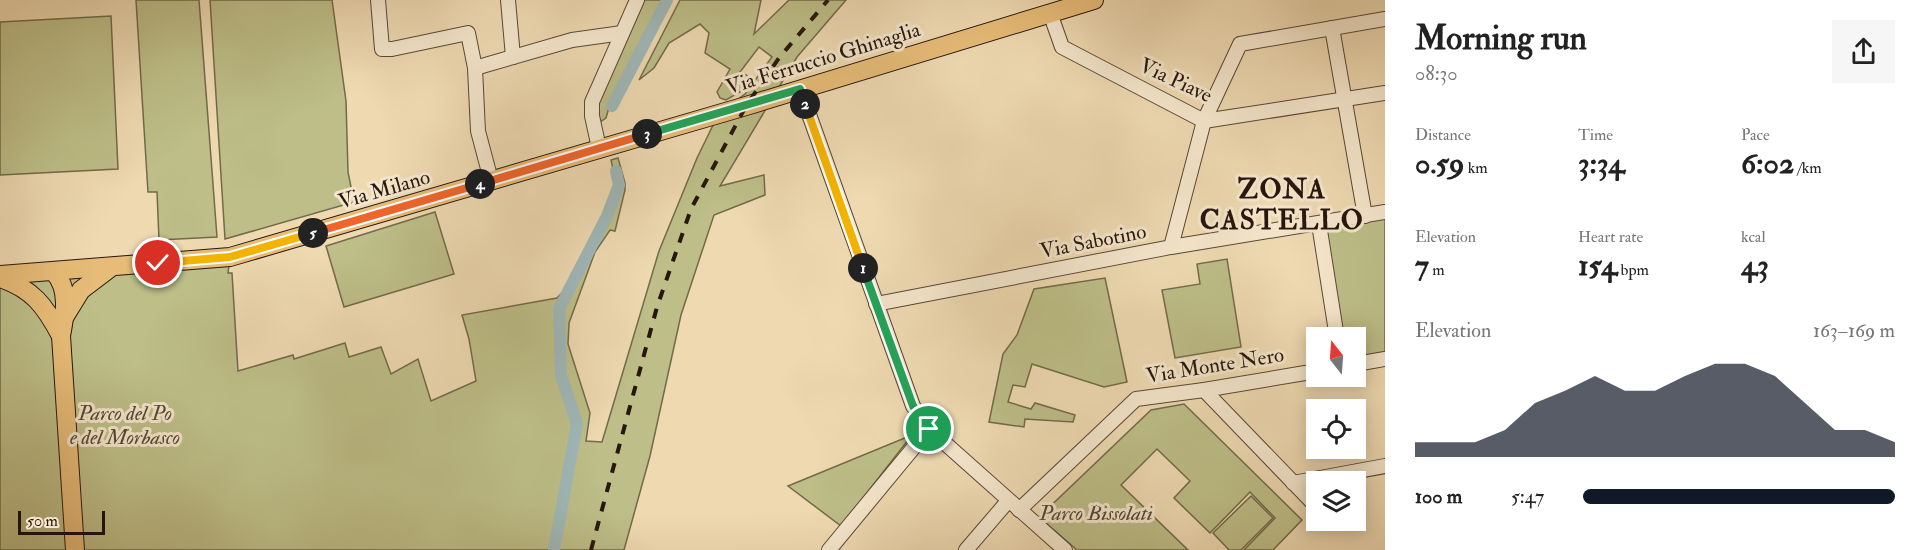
<!DOCTYPE html>
<html lang="en">
<head>
<meta charset="utf-8">
<style>
  body { margin:0; font-family:"IM FELL Double Pica",serif; background:#f6f6f6; color:#222; height:100vh; display:flex; flex-direction:column; font-size:22px; white-space:nowrap }
  * { box-sizing:border-box; margin:0 }
  p { font-size:20px; color:#767676 }
  .icon { flex:none; width:33px; height:33px; fill:none; stroke:currentColor; stroke-width:2; stroke-linecap:round; stroke-linejoin:round }
  .map { position:relative; flex:1; overflow:hidden }
  .panel { display:flex; flex-direction:column; background:#fff; width:540px }
  .panel>* { flex:none }
  .needle { width:39px; rotate:343deg }
  .tools { position:absolute; left:1306px; top:327px; display:grid; gap:12px }
  .tools a { display:grid; place-items:center; width:60px; height:60px; border-radius:0px; background:#fff; box-shadow:0 3px 15px #0003; font-size:30px }
  .scale { position:absolute; left:18px; bottom:15px; width:87px; box-sizing:border-box; padding-left:6px; border:3px solid #27160d; border-top:0; font-size:16px; line-height:21px; white-space:nowrap; color:#27160d; -webkit-text-stroke:4px #f4e6cc; paint-order:stroke }
  .pin { position:absolute; display:grid; place-items:center; width:51px; height:51px; color:#fff; margin:-26px; border:3px solid #fff; border-radius:50%; box-shadow:0 2px 6px #0007 }
  .km { position:absolute; width:30px; height:30px; margin:-15px; border-radius:50%; background:#222; color:#fff; font-size:16px; line-height:30px; text-align:center }
  .round { display:grid; place-items:center; flex:none; width:63px; height:63px; border-radius:0px; background:#f6f6f6 }
  .head { display:flex; align-items:center; justify-content:space-between; height:102px; padding:0 30px }
  h1 { font-size:33px; font-weight:800; line-height:45px }
  .metrics { display:grid; grid-template-columns:repeat(3,1fr); gap:9px; height:102px; padding:6px 30px }
  .metrics div { display:grid; align-content:center }
  .metrics b { font-size:30px; font-weight:800 }
  .metrics small { font-size:16px; font-weight:400 }
  .metrics p { font-size:16px }
  .chart { height:168px; padding:12px 30px }
  .chart p { display:flex; justify-content:space-between }
  .chart svg { width:100%; height:108px; margin-top:6px; fill:#111827; opacity:.7 }
  ul { padding:0 30px; list-style:none; font-size:20px }
  li { display:grid; grid-template-columns:96px 72px 1fr; align-items:center; height:45px }
  li i { height:15px; border-radius:8px; background:#111827 }
  main { display:flex; flex:1; min-height:0 }
  .map>svg:first-child { display:block }
  .green { fill:#bdbe88; stroke:#726a4a; stroke-width:1.5 }
  .lines { fill:none; stroke-linecap:round; stroke-linejoin:round }
  .canal { stroke:#9fb7b8; stroke-width:12 }
  .minor-casing { stroke:#594736; stroke-width:16 }
  .major-casing { stroke:#27160d; stroke-width:20 }
  .minor { stroke:#f4e6cc; stroke-width:14 }
  .major { stroke:#e7bc78; stroke-width:18 }
  .rail { stroke:#27160d; stroke-width:4; stroke-dasharray:10 10; stroke-linecap:butt }
  .split-1-casing { stroke:#fff; stroke-width:12 }
  .split-2-casing { stroke:#fff; stroke-width:12 }
  .split-3-casing { stroke:#fff; stroke-width:12 }
  .split-4-casing { stroke:#fff; stroke-width:12 }
  .split-5-casing { stroke:#fff; stroke-width:12 }
  .split-6-casing { stroke:#fff; stroke-width:12 }
  .split-1 { stroke:#22a559; stroke-width:8 }
  .split-2 { stroke:#f5b400; stroke-width:8 }
  .split-3 { stroke:#22a559; stroke-width:8 }
  .split-4 { stroke:#f0652b; stroke-width:8 }
  .split-5 { stroke:#f0652b; stroke-width:8 }
  .split-6 { stroke:#f5b400; stroke-width:8 }
  .labels { text-anchor:middle; stroke-width:6; stroke-linejoin:round; paint-order:stroke }
  .street-label { font-size:21px; fill:#27160d; stroke:#f4e6cc }
  .park-label { font-size:21px; font-style:italic; fill:#544832; stroke:#f4e6cc }
  .district-label { font-size:27px; font-weight:bold; letter-spacing:1.5px; fill:#27160d; stroke:#f4e6cc }
</style>
</head>
<body>
<main>
<div class="map">
<svg width="1385" height="550" viewBox="0 0 1385 550">
  <rect width="100%" height="100%" fill="#eed9b1"/>
  <filter id="stains"><feTurbulence type="fractalNoise" baseFrequency=".00333" numOctaves="4"/><feColorMatrix values="0 0 0 0 .2 0 0 0 0 .09 0 0 0 0 .02 0 0 0 .5 -.17"/></filter>
  <radialGradient id="worn" r=".72"><stop offset=".6" stop-color="#630" stop-opacity="0"/><stop offset="1" stop-color="#630" stop-opacity=".3"/></radialGradient>
  <g class="green">
    <polygon points="136,0 199,0 217,237 159,240 157,192 148,192"/>
    <polygon points="210,0 332,0 346,101 348,172 354,202 225,239"/>
    <polygon points="644,0 662,0 612,97 606,118 597,124 597,101"/>
    <polygon points="680,0 761,0 754,34 789,0 846,0 797,57 720,186 764,175 765,195 714,215 681,315 650,456 624,550 0,550 0,278 230,257 228,273 232,273 238,371 293,355 294,359 345,343 349,357 381,347 391,374 418,359 431,401 476,381 469,339 462,315 557,298 568,286 617,187 611,160 618,158 625,183 625,190 615,231 610,230 595,252 569,323 568,344 590,413 586,441 602,442 659,251 697,158 719,113 745,94 772,57 759,47 740,72 748,76 740,92 726,100 720,98 717,92 730,69 705,53 709,33 700,24 669,43 654,68 639,80"/>
    <polygon points="111,16 118,169 0,175 0,22"/>
    <polygon points="435,212 454,274 344,307 326,246"/>
    <polygon points="1385,216 1385,354 1356,359 1356,338 1342,337 1323,227"/>
    <polygon points="1227,259 1241,347 1175,358 1162,290 1200,284 1197,264"/>
    <polygon points="1105,278 1127,382 1104,387 1032,364 1025,387 1013,385 1008,402 1031,409 1035,403 1075,415 1073,422 1025,419 1024,427 989,422 1003,354 1017,335 1034,289"/>
    <polygon points="1184,404 1302,520 1273,550 1244,550 1275,518 1250,492 1210,533 1174,498 1190,481 1157,449 1121,485 1188,550 1077,550 1039,517 1151,410"/>
    <polygon points="912,435 841,526 788,486"/>
    <polygon points="1251,496 1273,518 1241,550 1229,550 1213,533"/>
  </g>
  <g class="lines">
    <g class="canal">
      <polyline points="612,106 667,0"/>
      <polyline points="554,550 577,424 561,375 559,309 607,216 619,185 616,171"/>
    </g>
    <defs>
      <g id="minor">
        <polyline points="378,0 382,49 392,49 468,33 475,68 478,131 491,180"/>
        <polyline points="508,0 513,57"/>
        <polyline points="1050,13 1062,47 1204,121 1385,93"/>
        <polyline points="1332,28 1365,216"/>
        <polyline points="475,68 572,40 622,33"/>
        <polyline points="800,89 913,406 929,429 1065,550"/>
        <polyline points="599,148 592,116 592,102 637,0"/>
        <polyline points="1319,224 1337,338"/>
        <polyline points="1171,247 1204,121 1240,44 1385,19"/>
        <polyline points="876,304 1171,247 1385,212"/>
        <polyline points="1356,364 1385,359"/>
        <polyline points="1204,390 1313,503"/>
        <polyline points="1293,483 1385,466"/>
        <polyline points="1019,510 1136,399 1204,390 1317,371"/>
        <polyline points="829,550 929,429"/>
        <polyline points="966,550 1008,501"/>
      </g>
      <g id="major">
        <path d="M 54,272 C 70,289 65,315 61,336 L 75,550"/>
        <polyline points="0,275 230,257 746,106 1094,0"/>
        <path d="M 0,278 C 33,289 45,306 61,336"/>
        <polyline points="65,316 81,290 110,268"/>
      </g>
    </defs>
    <use href="#minor" class="minor-casing"/>
    <use href="#major" class="major-casing"/>
    <use href="#minor" class="minor"/>
    <use href="#major" class="major"/>
    <polyline class="rail" points="591,550 657,307 691,209 746,106 779,58 828,0"/>
  </g>
  <g class="lines">
    <defs>
      <polyline id="split-1" points="863,268 913,406 929,429"/>
      <polyline id="split-2" points="805,104 863,268"/>
      <polyline id="split-3" points="647,134 800,89 805,104"/>
      <polyline id="split-4" points="480,184 647,134"/>
      <polyline id="split-5" points="313,233 480,184"/>
      <polyline id="split-6" points="158,263 230,257 313,233"/>
    </defs>
    <use href="#split-1" class="split-1-casing"/>
    <use href="#split-2" class="split-2-casing"/>
    <use href="#split-3" class="split-3-casing"/>
    <use href="#split-4" class="split-4-casing"/>
    <use href="#split-5" class="split-5-casing"/>
    <use href="#split-6" class="split-6-casing"/>
    <use href="#split-1" class="split-1"/>
    <use href="#split-2" class="split-2"/>
    <use href="#split-3" class="split-3"/>
    <use href="#split-4" class="split-4"/>
    <use href="#split-5" class="split-5"/>
    <use href="#split-6" class="split-6"/>
  </g>
  <g class="labels">
    <g class="street-label">
      <text transform="translate(823 58) rotate(-17)" y="7">Via Ferruccio Ghinaglia</text>
      <text transform="translate(1176 80) rotate(25)" y="7">Via Piave</text>
      <text transform="translate(384 189) rotate(-16)" y="7">Via Milano</text>
      <text transform="translate(1093 241) rotate(-11)" y="7">Via Sabotino</text>
      <text transform="translate(1215 365) rotate(-9)" y="7">Via Monte Nero</text>
    </g>
    <g class="park-label">
      <text x="125" y="420">Parco del Po<tspan x="125" dy="24">e del Morbasco</tspan></text>
      <text x="1096" y="520">Parco Bissolati</text>
    </g>
    <g class="district-label">
      <text x="1282" y="198">ZONA<tspan x="1282" dy="31">CASTELLO</tspan></text>
    </g>
  </g>
  <rect width="100%" height="100%" filter="url(#stains)"/>
  <rect width="100%" height="100%" fill="url(#worn)"/>
</svg>
<div class="tools">
<a><svg class="needle" viewBox="-14 -14 28 28"><path d="M0-13l5 13h-10z" fill="#e53935"/><path d="M0 13l5-13h-10z" fill="#767676"/></svg></a>
<a><svg class="icon" aria-label="locate" viewBox="0 0 24 24"><circle cx="12" cy="12" r="6"/><path d="M12 2v4M12 18v4M2 12h4M18 12h4"/></svg></a>
<a><svg class="icon" aria-label="layers" viewBox="0 0 24 24"><path d="M12 4l9 5-9 5-9-5zM3 14l9 5 9-5"/></svg></a>
</div>
<div class="scale">50 m</div>
<div class="pin" style="left:929px;top:429px;background:#1e9e55"><svg class="icon" aria-label="arrive" viewBox="0 0 24 24"><path d="M6 21V4h12l-3 4 3 4H6"/></svg></div>
<div class="pin" style="left:158px;top:263px;background:#d93025"><svg class="icon" aria-label="check" viewBox="0 0 24 24"><path d="M5 12l5 5 9-10"/></svg></div>
<b class="km" style="left:863px;top:268px">1</b>
<b class="km" style="left:805px;top:104px">2</b>
<b class="km" style="left:647px;top:134px">3</b>
<b class="km" style="left:480px;top:184px">4</b>
<b class="km" style="left:313px;top:233px">5</b>
</div>
<section class="panel">
<div class="head"><div><h1>Morning run</h1><p>08:30</p></div><a class="round"><svg class="icon" aria-label="share" viewBox="0 0 24 24"><path d="M12 15V3M7 8l5-5 5 5M5 13v7h14v-7"/></svg></a></div>
<div class="metrics">
<div><p>Distance</p><b>0.59<small> km</small></b></div>
<div><p>Time</p><b>3:34</b></div>
<div><p>Pace</p><b>6:02<small> /km</small></b></div>
</div>
<div class="metrics">
<div><p>Elevation</p><b>7<small> m</small></b></div>
<div><p>Heart rate</p><b>154<small> bpm</small></b></div>
<div><p>kcal</p><b>43</b></div>
</div>
<div class="chart"><p><span>Elevation</span>163–169 m</p>
<svg viewBox="0 0 160 44" preserveAspectRatio="none"><path d="M0 44V38L10 38L20 38L30 33L40 22L50 17L60 11L70 17L80 17L90 11L100 6L110 6L120 11L130 22L140 33L150 33L160 38V44z"/></svg>
</div>
<ul>
<li><b>100 m</b>5:47<i style="width:100%"></i></li>
</ul>
</section>
</main>
</body>
</html>
